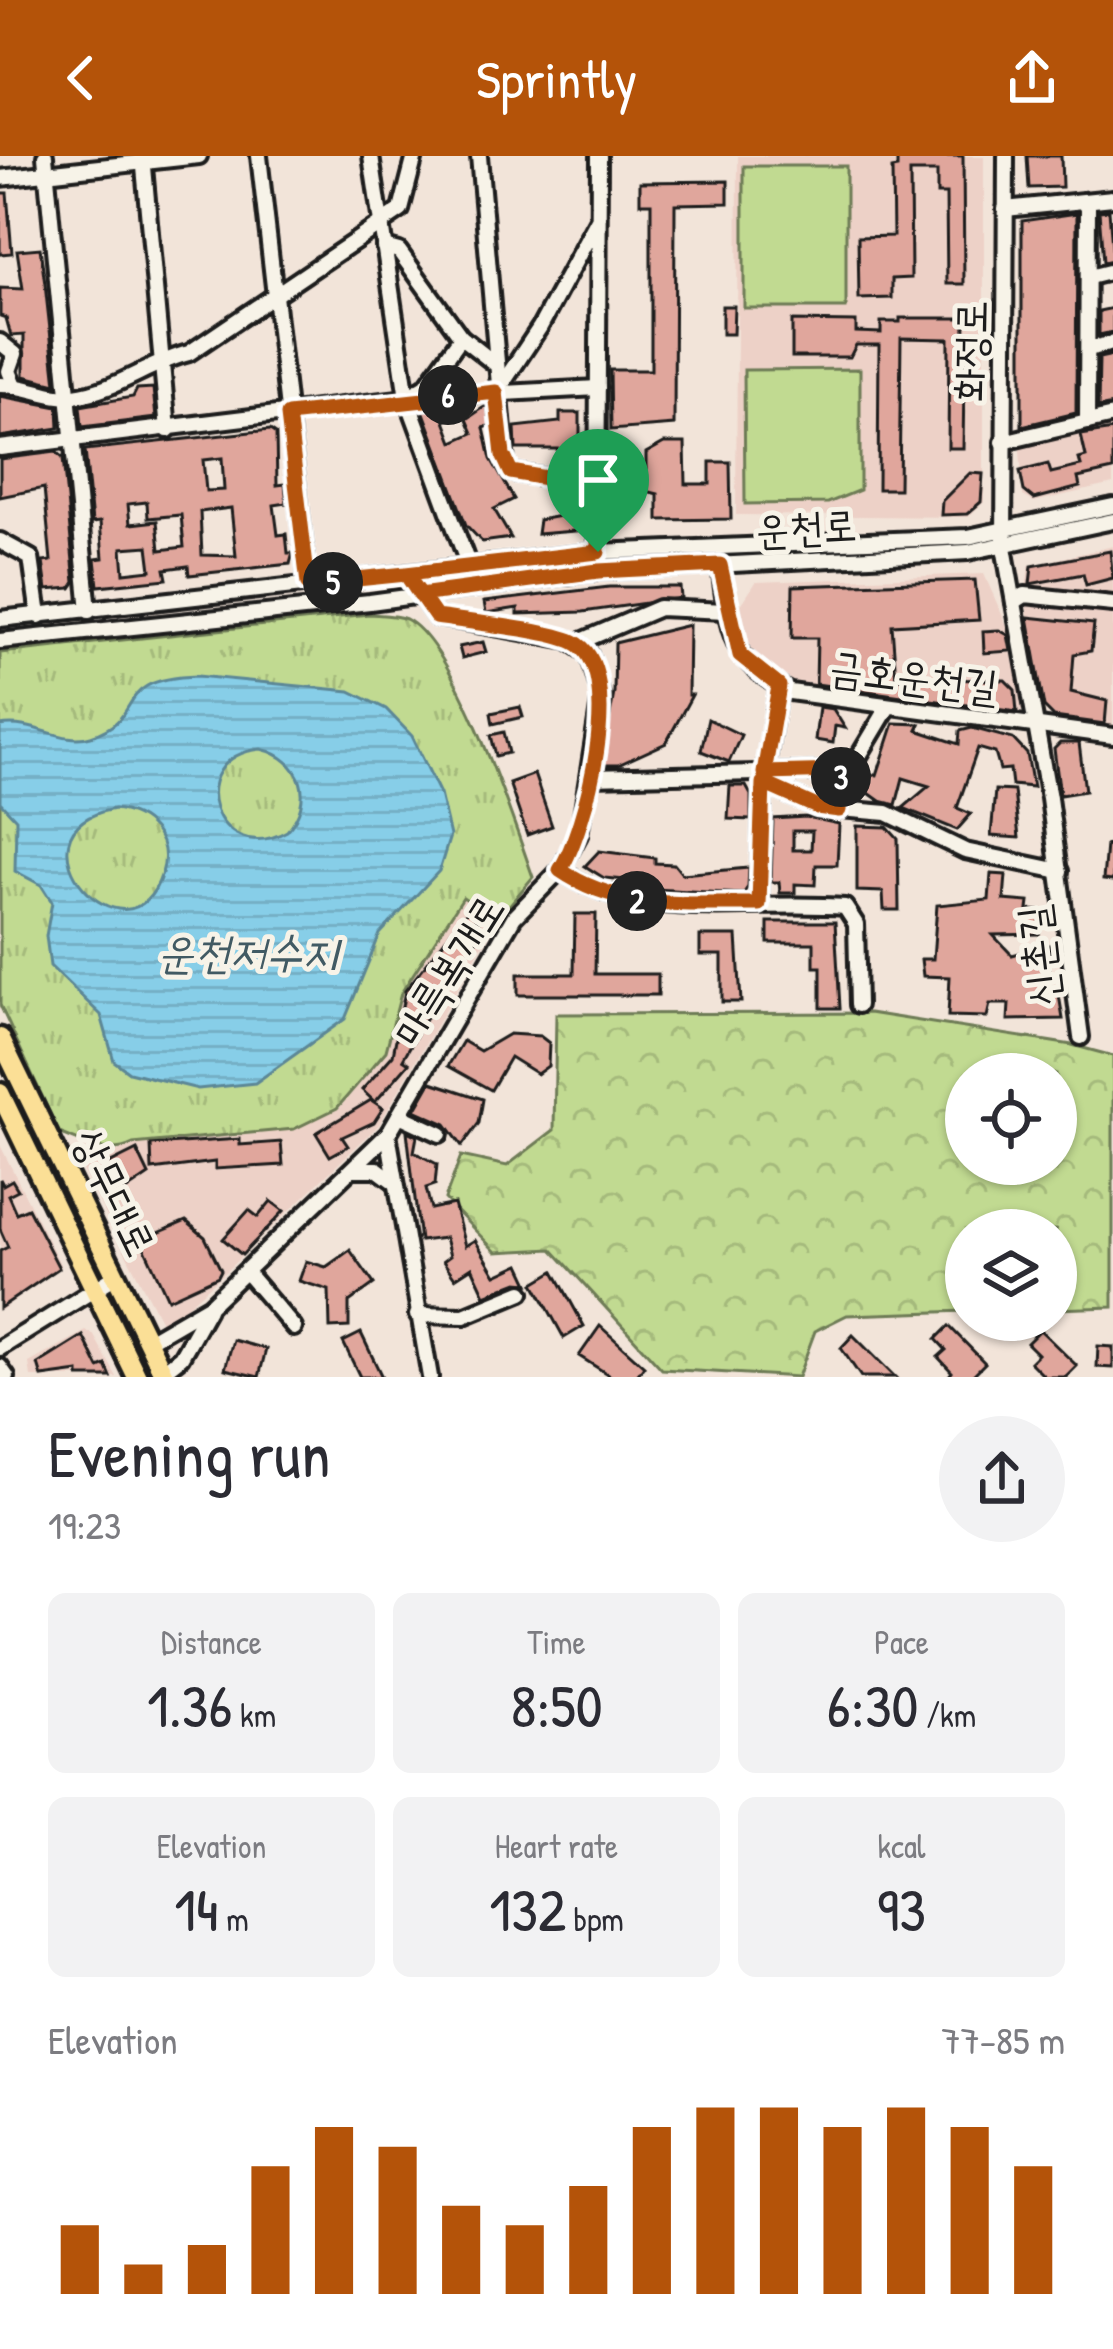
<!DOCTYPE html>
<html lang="en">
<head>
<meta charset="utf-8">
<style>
  body { margin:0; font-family:"Patrick Hand","Poor Story",sans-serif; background:#f2f2f3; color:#2b2b33; height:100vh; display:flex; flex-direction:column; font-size:45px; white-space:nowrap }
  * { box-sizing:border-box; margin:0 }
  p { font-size:39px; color:#7c7c81 }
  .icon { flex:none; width:66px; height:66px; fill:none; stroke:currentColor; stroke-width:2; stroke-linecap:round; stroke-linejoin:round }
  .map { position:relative; height:1221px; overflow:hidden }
  .panel { display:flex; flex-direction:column; background:#fff; flex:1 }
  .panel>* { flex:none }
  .controls { position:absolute; left:945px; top:897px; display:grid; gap:24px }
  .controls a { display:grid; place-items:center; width:132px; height:132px; border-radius:50%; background:#fff; box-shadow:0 3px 9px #0004; font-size:60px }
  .pin { position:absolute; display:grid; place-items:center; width:102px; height:102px; color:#fff; margin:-123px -51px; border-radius:50% 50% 50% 0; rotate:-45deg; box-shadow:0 0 12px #0007 }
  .pin .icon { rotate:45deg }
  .km { position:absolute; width:60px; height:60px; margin:-30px; border-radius:50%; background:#222; color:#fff; font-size:33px; line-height:60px; text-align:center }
  .round { display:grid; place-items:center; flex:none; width:126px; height:126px; border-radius:63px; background:#f2f2f3 }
  .overview { display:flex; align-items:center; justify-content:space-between; height:204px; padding:0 48px }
  h1 { font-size:66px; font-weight:600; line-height:90px }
  .stats { display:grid; grid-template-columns:repeat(3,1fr); gap:18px; height:204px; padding:12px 48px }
  .stats div { display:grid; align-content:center; border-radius:18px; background:#f2f2f3; text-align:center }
  .stats b { font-size:60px; font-weight:600 }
  .stats small { font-size:33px; font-weight:400 }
  .stats p { font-size:33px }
  .chart { height:336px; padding:24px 48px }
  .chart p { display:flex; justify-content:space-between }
  .chart svg { width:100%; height:216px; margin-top:12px; stroke:#b45309; stroke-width:6 }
  header { display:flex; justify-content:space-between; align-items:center; height:156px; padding:0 48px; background:#b45309; color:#fff; font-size:54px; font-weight:600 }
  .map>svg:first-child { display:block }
  .built { fill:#edd1c7 }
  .forest { fill:url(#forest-crowns); stroke:#6e7b56; stroke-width:3; fill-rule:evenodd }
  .park { fill:url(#park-tufts); stroke:#6e7b56; stroke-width:3 }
  .pitch { fill:#c1da91; stroke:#6e7b56; stroke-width:3 }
  .water { fill:url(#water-rules); stroke:#5c8796; stroke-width:3; fill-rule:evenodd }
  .building { fill:#e0a69c; stroke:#1c1c1c; stroke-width:3; fill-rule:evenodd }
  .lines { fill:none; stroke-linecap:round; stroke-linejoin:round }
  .minor-casing { stroke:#1c1c1c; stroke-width:22 }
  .major-casing { stroke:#1c1c1c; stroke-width:27 }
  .minor { stroke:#f7f3e8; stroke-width:14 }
  .major { stroke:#fbdf96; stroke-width:18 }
  .route-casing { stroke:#fff; stroke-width:24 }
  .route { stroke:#b45309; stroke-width:15 }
  .labels { text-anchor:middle; stroke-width:10; stroke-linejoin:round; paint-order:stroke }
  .street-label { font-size:42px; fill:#1c1c1c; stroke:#f7f3e8 }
  .water-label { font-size:45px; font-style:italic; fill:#415a63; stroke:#f7f3e8 }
</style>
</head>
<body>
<header><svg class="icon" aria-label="back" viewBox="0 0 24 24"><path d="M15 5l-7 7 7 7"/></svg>Sprintly<svg class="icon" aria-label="share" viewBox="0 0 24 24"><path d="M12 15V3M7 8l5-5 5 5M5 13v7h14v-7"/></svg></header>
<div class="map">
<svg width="1113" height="1221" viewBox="0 0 1113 1221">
  <defs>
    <pattern id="forest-crowns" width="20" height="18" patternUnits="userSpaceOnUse" patternTransform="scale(3)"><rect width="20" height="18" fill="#c1da91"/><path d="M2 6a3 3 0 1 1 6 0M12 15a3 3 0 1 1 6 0" fill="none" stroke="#a5ba7c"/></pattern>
    <pattern id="park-tufts" width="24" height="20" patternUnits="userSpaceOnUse" patternTransform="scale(3)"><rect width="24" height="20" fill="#c1da91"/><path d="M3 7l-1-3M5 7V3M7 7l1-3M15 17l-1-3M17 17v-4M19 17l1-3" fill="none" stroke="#a5ba7c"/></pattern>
    <pattern id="water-rules" width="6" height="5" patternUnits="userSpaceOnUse" patternTransform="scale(3)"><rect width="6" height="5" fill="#87cee8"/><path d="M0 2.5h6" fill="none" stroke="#74b0c6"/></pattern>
  </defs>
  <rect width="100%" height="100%" fill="#f2e4d9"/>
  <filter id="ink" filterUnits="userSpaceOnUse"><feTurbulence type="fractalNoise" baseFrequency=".00833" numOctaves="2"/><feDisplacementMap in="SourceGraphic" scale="24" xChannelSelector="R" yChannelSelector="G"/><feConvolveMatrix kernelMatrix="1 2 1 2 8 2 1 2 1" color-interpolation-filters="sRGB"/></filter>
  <g filter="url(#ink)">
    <g class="built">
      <polygon points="738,0 984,0 984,346 968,361 736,359"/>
      <polygon points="1113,265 1113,328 1034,346 1023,340 1020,293 1026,285"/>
      <polygon points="1113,390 1113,444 1026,432 1029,410"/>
      <polygon points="984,418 1011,479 1024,553 1013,562 792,530 756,512 746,495 739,452 756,426"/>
      <polygon points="1026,445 1113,456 1113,572 1055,564 1041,551"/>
      <polygon points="463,740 497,764 379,969 220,1121 166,1168 161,1166 83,1014 132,988 294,973 340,951 386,895 402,834"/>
      <polygon points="0,989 61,1110 0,1155"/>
      <polygon points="86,1175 93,1178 117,1221 31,1221 29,1207"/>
    </g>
    <path class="forest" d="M 869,857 L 1072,889 L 1113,900 L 1113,1151 L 1056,1153 L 1056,1074 L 966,1074 L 966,1155 L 847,1159 L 815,1175 L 798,1221 L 662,1213 L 552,1093 L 496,1096 L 445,1043 L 461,1000 L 507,1010 L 554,974 L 556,858 ZM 966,918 L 1056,918 L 1056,1008 L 966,1008 Z"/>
    <path class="park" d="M 369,458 C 380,459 396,459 406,463 C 455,487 514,667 533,721 L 497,764 L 463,741 L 401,837 L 386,895 L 337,952 L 294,973 L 133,988 C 107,1001 84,986 59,977 L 0,849 L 0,497 Z"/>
    <g class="pitch">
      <rect x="744" y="10" width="102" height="142"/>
      <polygon points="860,213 860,334 828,347 745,348 744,214"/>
    </g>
    <path class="water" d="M 197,520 L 350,535 L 386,553 L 412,580 L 440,638 L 450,680 L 439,715 L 380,778 L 345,863 L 255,927 L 198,933 L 129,916 L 114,905 L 101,859 L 50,810 L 46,780 L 52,746 L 41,729 L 15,715 L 16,663 L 0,646 L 0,570 C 35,564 62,589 91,580 C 149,561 108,523 197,520 ZM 261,593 C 303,603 315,643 287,675 C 214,715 179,601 261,593 ZM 114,653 C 146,657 173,682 162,717 C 129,820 0,674 114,653 Z"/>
    <g class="building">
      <polygon points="897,0 963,0 964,128 947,128 946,38 937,38 937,16 910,16 911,122 892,123 892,142 859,143 858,81 893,80 892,13 897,12"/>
      <polygon points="1027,0 1061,0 1062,31 1029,32"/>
      <polygon points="728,25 728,47 675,48 674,269 611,274 610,214 651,214 651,47 640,47 640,26"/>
      <polygon points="0,37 7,37 12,97 0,98"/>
      <polygon points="1109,54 1113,104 1103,106 1099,55"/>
      <polygon points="1077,57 1076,257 1022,270 1022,65"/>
      <polygon points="40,92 45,128 56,228 24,220 24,179 11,180 6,162 0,160 0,132 23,133 17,94"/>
      <polygon points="722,150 734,150 733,178 722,178"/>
      <polygon points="1113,152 1113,176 1099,179 1099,155"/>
      <polygon points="900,162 965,162 963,292 948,292 949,183 901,182 899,333 878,333 879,189 856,189 850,201 792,201 792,165 856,166 856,176 881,177 881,166 900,166"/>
      <polygon points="1113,199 1113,249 1098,252 1099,202"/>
      <polygon points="153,232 156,262 82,271 80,250 133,241 137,233"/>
      <polygon points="0,240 58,251 59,272 0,281"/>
      <polygon points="487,249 491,269 484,272 491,303 514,343 494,353 511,382 482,386 466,369 423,254 440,252 453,286 473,277 467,263"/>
      <polygon points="560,257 580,257 580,314 559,312 559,293 516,293 515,271 560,266"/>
      <path d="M 270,274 L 276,278 L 277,329 L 285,328 L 287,347 L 274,349 L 278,379 L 286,378 L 288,397 L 293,397 L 290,408 L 189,419 L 188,410 L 165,413 L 167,423 L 98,430 L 95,403 L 103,402 L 100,366 L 92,367 L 85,294 ZM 222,302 L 224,334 L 206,335 L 203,304 ZM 147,346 L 148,362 L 181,359 L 184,391 L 160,394 L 157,365 L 130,368 L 128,348 ZM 231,352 L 236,400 L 202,399 L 200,356 ZM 148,390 L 151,414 L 124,417 L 122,392 Z"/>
      <polygon points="1113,274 1113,314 1078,322 1080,331 1034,343 1024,335 1020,315 1048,308 1051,317 1081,310 1079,303 1086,301 1081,279"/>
      <polygon points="664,287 685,287 686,328 710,328 710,306 730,306 731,363 658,364 658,338 610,326 614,314 646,325 646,297"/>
      <polygon points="56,296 63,302 75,426 71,432 47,434 43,406 51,405 44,332 0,341 0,303"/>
      <polygon points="970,317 983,318 981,346 967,358 941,359 942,345"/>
      <polygon points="566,336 586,339 586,374 537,378 539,364 565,359"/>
      <polygon points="1110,395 1113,422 1086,429 1083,418 1030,428 1032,410"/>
      <polygon points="975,424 979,464 892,469 896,523 1005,524 1015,534 1017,556 816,528 817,482 792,482 793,430"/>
      <polygon points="609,431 680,431 681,442 583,456 518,458 518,452 486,457 484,446"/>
      <polygon points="1028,461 1094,468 1091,495 1074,498 1071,536 1107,545 1105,568 1054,561 1044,551"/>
      <polygon points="689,469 688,539 692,539 666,587 618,609 601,609 614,537 615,487"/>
      <polygon points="999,474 1008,479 1011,495 984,497 983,475"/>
      <polygon points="483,486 486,496 462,502 459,491"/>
      <polygon points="520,551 523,561 493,568 491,557"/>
      <polygon points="819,551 833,553 845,572 835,570 833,587 815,584"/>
      <polygon points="708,563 741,579 729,606 701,595"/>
      <polygon points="894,567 920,568 917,574 959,588 960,575 972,572 1013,583 1027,598 1033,631 1012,629 1010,613 1000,614 995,597 978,592 957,652 971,658 957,674 903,652 929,630 903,622 896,649 880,645 859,630 860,618 877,619"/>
      <polygon points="504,576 509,597 496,600 491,579"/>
      <polygon points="1060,587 1079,587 1085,635 1060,639 1054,593"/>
      <polygon points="534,618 552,670 527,679 509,627"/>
      <polygon points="730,630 746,630 751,639 751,664 728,663"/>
      <polygon points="995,634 1014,635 1019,682 991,680"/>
      <path d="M 806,661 L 839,668 L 837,709 L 816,709 L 815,729 L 795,728 L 795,737 L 780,737 L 779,726 L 771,726 L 773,663 ZM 793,675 L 812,675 L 811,694 L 793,694 Z"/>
      <polygon points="857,670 887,671 898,683 899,754 884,754 883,736 857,735"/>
      <polygon points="1106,689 1113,690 1113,725 1103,724"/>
      <polygon points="599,695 655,702 655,707 674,708 682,718 749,712 748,731 743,738 637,732 637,725 604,722 585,710"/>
      <polygon points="991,718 1006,719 1004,744 1029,746 1028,754 1041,755 1039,778 993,779 1012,799 1050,789 1048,833 1058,833 1063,863 1008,864 1009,848 990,848 987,861 948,860 950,821 923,820 921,803 933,803 937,749 989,744"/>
      <polygon points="469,753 483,774 432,851 403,903 409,907 375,946 362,934 393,899 405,835"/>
      <polygon points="575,758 596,758 595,818 658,818 658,839 518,839 518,818 574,818"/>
      <polygon points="768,766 835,766 840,852 821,852 821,811 814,811 814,787 768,787"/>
      <polygon points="700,780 737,780 741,846 722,846 722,799 700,799"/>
      <polygon points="509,878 540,880 549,887 548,910 537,918 510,901 491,934 448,910 463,885 480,895"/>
      <polygon points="431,926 483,943 479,967 462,990 446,968 415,954"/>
      <polygon points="371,944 383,952 374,966 342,981 348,990 330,1000 316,977"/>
      <polygon points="407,975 417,980 414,996 437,1008 435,1029 426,1032 431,1053 454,1048 465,1090 475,1084 496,1119 520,1108 529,1127 518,1126 485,1139 472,1111 455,1122 443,1105 450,1100 445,1082 420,1085"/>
      <polygon points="240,983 240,989 281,986 283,1009 215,1013 215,1006 152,1014 151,989"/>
      <polygon points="137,994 149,1019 118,1040 103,1011"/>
      <polygon points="0,1023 3,1029 12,1024 18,1034 8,1039 16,1057 28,1052 59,1112 0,1152 0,1095 8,1091 0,1073"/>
      <polygon points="271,1045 284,1055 242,1099 223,1083 249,1054 258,1061"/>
      <polygon points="186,1065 205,1081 221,1114 218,1120 168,1143 141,1084"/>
      <polygon points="350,1094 374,1128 349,1146 349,1171 330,1172 329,1134 299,1125 306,1105 326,1111"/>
      <polygon points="554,1115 584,1170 564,1182 534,1127"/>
      <polygon points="600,1170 644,1210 636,1221 612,1221 579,1200"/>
      <polygon points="949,1170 985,1207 971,1221 948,1221 952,1216 938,1201 946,1194 936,1183"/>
      <polygon points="1040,1174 1077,1210 1066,1221 1045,1221 1030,1206 1038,1198 1027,1187"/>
      <polygon points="361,1177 382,1221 360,1221 343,1186"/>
      <polygon points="853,1179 895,1221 861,1221 841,1192"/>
      <polygon points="83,1180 99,1212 106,1209 111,1221 79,1221 79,1216 42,1221 38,1208"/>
      <polygon points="233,1184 266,1193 259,1221 225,1213"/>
      <polygon points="1098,1190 1113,1191 1113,1212 1097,1211"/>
    </g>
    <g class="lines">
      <defs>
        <g id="minor">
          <polyline points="45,0 89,455"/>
          <polyline points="143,0 168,274"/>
          <polyline points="259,0 308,428"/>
          <polyline points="371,0 407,242 470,413"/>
          <polyline points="479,0 506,309 511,316 598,330"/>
          <polyline points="1006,0 1004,391 1049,642 1081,881"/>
          <polyline points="0,22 199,0"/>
          <polyline points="1005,53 1113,42"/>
          <polyline points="384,91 399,95 461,181 494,207"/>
          <polyline points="1089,121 1113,115"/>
          <polyline points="0,186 15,198 9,215 15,229"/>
          <polyline points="1088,193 1113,187"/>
          <path d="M 0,229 C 24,228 53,244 74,240 C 118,234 148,207 189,197 L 401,54 L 415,0"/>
          <polyline points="497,236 540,171 597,65"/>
          <polyline points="411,239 426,230 461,181"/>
          <polyline points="1087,266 1088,47"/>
          <polyline points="1003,286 1113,260"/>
          <polyline points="0,292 407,242 598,232"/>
          <polyline points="0,385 31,402 39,460"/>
          <polyline points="597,396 599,0"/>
          <path d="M 720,409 C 728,473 728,505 790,536 L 1113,580"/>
          <polyline points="1014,446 1025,439 1113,448"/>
          <polyline points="0,463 597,396 968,381 1113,350"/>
          <polyline points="0,485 370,446 598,415 968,396 1113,365"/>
          <polyline points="577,487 659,452 726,455"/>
          <polyline points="842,615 853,610 887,553"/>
          <polyline points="591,621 842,615"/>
          <polyline points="763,627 817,651 887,657 965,695 1060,715"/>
          <polyline points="839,654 842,615"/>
          <path d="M 560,714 C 640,769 753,743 845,751 L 856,768 L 858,849"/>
          <polyline points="759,749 763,627 779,530"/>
          <polyline points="399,959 440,978"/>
          <polyline points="388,978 430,1221"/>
          <polyline points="354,1013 377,1013 396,1027"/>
          <polyline points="246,1116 294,1172"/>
          <polyline points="417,1159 464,1160 522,1136"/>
          <polyline points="148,1185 210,1149 388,978 514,761 560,714 579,679 601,539 589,498 568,484 436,461 406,418"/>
          <polyline points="0,1192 116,1120"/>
          <polyline points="0,1211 7,1221"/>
          <polyline points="162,1216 181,1201 208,1153"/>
        </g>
        <g id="major">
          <polyline points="0,882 165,1221"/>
          <polyline points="0,937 137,1221"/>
        </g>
      </defs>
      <use href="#minor" class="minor-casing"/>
      <use href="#major" class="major-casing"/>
      <use href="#minor" class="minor"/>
      <use href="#major" class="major"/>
    </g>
  </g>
  <g class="lines" filter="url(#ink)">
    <defs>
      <path id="route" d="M 598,396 L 406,418 L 436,461 C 468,466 549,474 574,486 C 628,512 585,675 560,714 C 619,755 690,747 759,748 L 763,627 L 817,651 L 839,654 L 842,615 L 764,617 L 779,530 L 740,499 L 720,409 L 598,415 L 420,439 L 406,418 L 308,428 L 288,259 L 496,236 L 503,299 L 511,316 L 598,331 L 598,396"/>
    </defs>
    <use href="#route" class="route-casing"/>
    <use href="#route" class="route"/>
  </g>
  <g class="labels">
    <g class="street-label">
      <text transform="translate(970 195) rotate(-89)" y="15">화정로</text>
      <text transform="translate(806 371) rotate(-3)" y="15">운천로</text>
      <text transform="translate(914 520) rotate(7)" y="15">금호운천길</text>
      <text transform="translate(1038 800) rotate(-97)" y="15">신촌길</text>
      <text transform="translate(448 814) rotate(-58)" y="15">마륵복개로</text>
      <text transform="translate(115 1036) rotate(64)" y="15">상무대로</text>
    </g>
    <g class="water-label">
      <text x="248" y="812">운천저수지</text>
    </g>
  </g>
</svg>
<div class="controls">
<a><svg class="icon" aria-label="locate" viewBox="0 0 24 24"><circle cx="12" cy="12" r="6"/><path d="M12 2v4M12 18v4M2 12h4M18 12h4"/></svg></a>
<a><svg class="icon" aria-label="layers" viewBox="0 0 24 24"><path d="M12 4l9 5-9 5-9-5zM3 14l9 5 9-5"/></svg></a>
</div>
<div class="pin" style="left:598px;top:396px;background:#1e9e55"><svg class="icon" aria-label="arrive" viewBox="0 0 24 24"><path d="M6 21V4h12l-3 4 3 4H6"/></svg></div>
<b class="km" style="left:637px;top:745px">2</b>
<b class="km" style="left:841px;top:621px">3</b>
<b class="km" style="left:333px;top:426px">5</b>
<b class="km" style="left:448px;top:239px">6</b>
</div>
<section class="panel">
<div class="overview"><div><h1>Evening run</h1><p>19:23</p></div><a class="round"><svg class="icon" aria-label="share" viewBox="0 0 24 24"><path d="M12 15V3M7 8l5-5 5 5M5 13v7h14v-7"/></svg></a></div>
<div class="stats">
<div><p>Distance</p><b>1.36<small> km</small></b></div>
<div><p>Time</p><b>8:50</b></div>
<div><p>Pace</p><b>6:30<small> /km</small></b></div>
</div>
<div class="stats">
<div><p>Elevation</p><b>14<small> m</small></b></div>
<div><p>Heart rate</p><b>132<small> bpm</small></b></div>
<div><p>kcal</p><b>93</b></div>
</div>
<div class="chart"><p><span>Elevation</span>77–85 m</p>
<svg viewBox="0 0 160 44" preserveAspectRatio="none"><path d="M5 44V30M15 44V38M25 44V34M35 44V18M45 44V10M55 44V14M65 44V26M75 44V30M85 44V22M95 44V10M105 44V6M115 44V6M125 44V10M135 44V6M145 44V10M155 44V18"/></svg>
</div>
</section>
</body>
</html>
